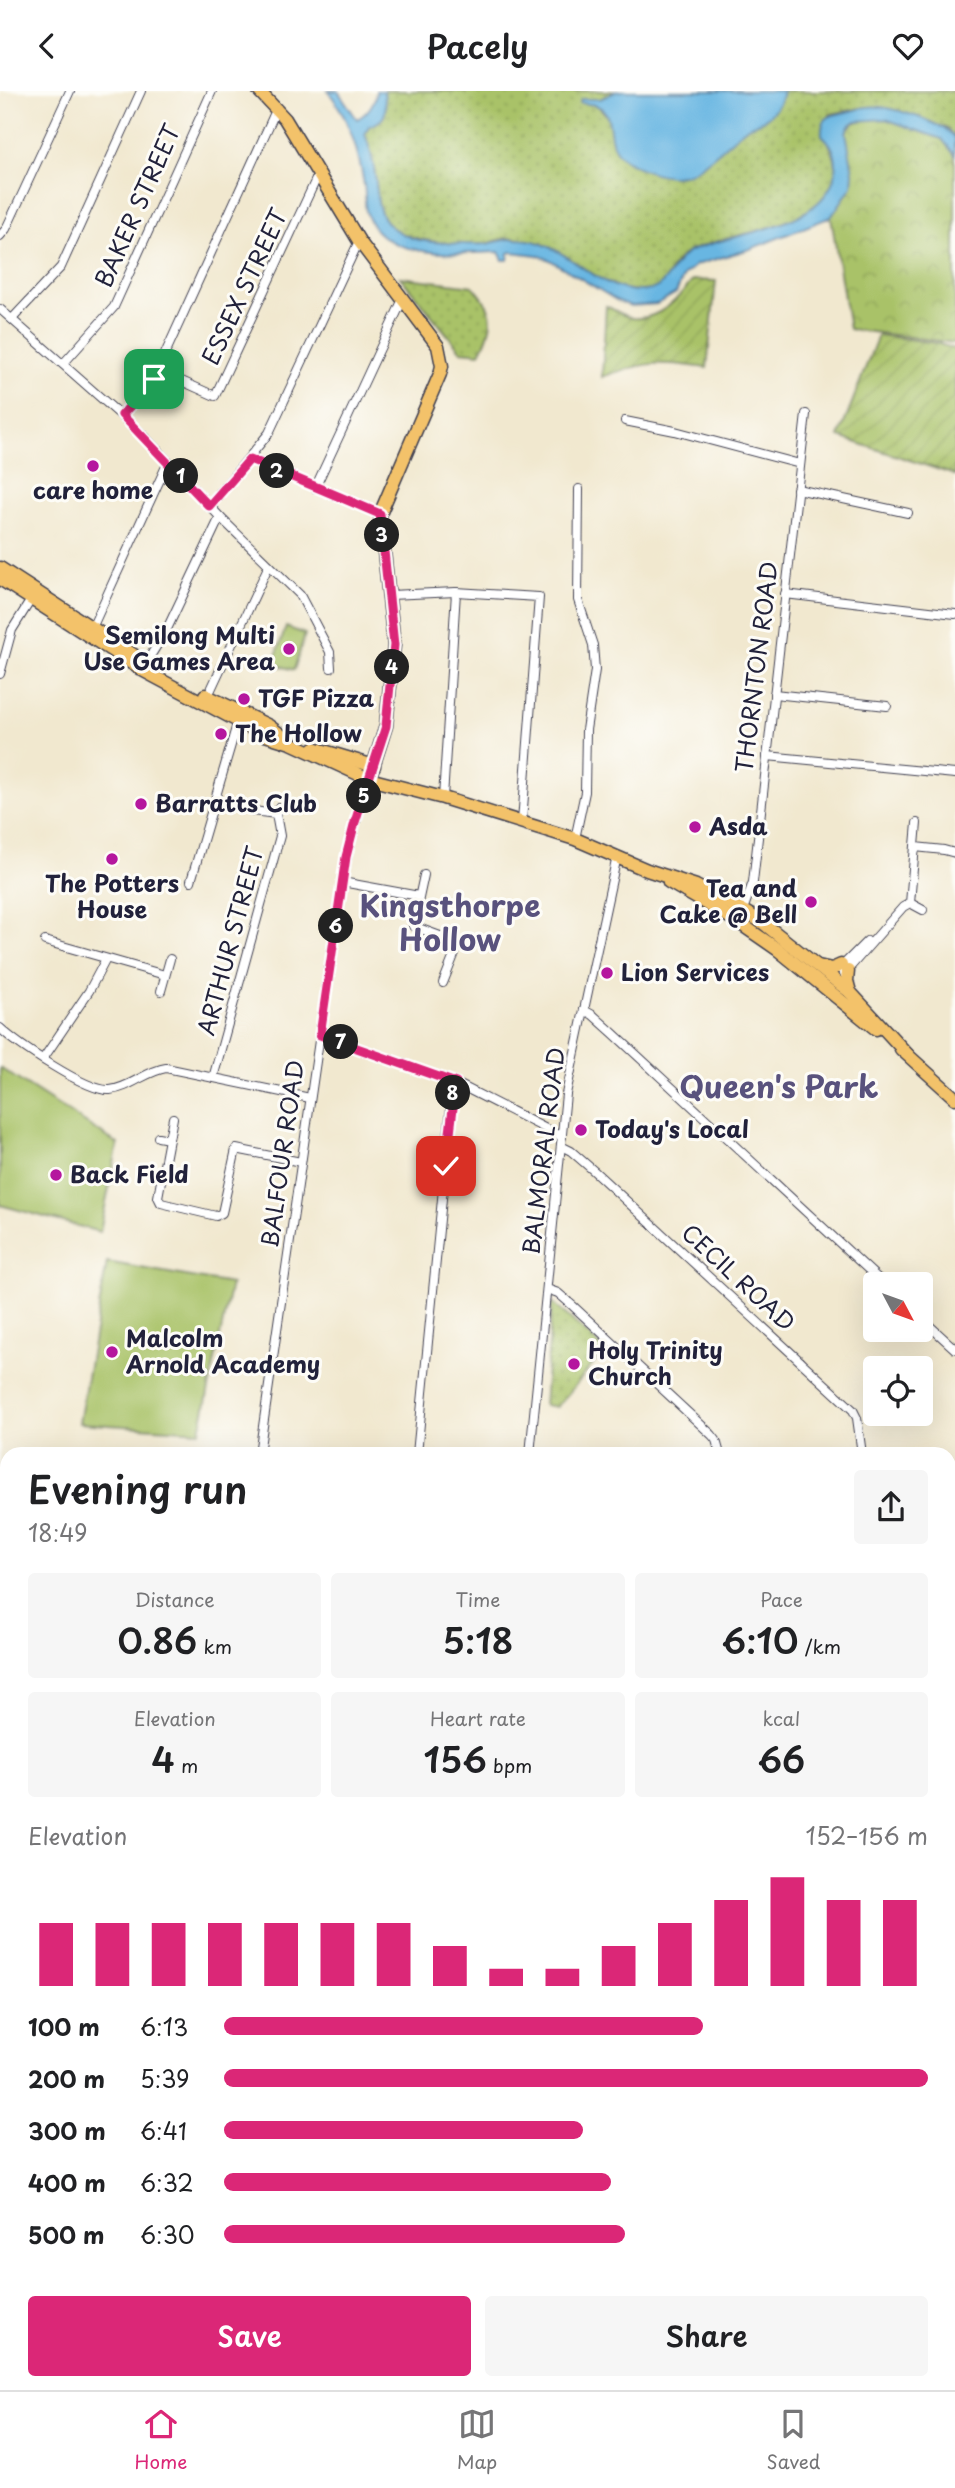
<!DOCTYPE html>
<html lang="en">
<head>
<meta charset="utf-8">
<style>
  body { margin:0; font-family:"Playpen Sans",sans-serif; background:#f6f6f6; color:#202124; height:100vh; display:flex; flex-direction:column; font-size:26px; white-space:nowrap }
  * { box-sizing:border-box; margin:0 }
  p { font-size:23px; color:#757577 }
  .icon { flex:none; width:38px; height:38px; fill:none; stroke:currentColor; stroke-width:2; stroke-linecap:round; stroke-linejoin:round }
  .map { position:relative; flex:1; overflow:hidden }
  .sheet { position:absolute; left:0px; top:1356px; width:956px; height:943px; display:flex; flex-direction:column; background:#fff; border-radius:21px 21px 0 0; box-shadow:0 7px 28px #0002 }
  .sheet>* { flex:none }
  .needle { width:46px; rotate:131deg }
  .tools { position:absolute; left:863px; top:1181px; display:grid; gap:14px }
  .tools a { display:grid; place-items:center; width:70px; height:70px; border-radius:7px; background:#fff; box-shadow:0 7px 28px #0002; font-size:35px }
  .pin { position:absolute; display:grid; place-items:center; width:60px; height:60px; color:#fff; margin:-30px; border-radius:14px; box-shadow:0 4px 10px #0006 }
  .km { position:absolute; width:35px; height:35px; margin:-18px; border-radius:50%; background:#222; color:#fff; font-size:19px; line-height:35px; text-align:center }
  .round { display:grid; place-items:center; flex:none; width:74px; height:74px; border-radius:7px; background:#f6f6f6 }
  .summary { display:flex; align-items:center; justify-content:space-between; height:119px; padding:0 28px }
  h1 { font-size:38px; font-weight:600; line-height:52px }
  .figures { display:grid; grid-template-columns:repeat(3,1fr); gap:10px; height:119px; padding:7px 28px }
  .figures div { display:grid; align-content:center; border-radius:7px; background:#f6f6f6; text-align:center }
  .figures b { font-size:35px; font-weight:600 }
  .figures small { font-size:19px; font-weight:400 }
  .figures p { font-size:19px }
  .chart { height:196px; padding:14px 28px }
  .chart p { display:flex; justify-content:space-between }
  .chart svg { width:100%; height:126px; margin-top:7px; stroke:#db2777; stroke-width:6 }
  .action { display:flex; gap:14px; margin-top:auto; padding:14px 28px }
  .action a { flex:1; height:80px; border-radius:7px; background:#db2777; color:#fff; font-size:28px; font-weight:600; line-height:80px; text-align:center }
  .action a+a { background:#f6f6f6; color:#202124 }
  ul { padding:0 28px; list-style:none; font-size:23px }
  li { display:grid; grid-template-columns:112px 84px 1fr; align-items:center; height:52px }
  li i { height:18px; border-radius:9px; background:#db2777 }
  header { display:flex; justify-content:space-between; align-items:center; height:91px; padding:0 28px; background:#fff; font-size:32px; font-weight:600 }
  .tabs { display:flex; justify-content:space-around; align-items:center; height:98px; border-top:2px solid #e0e0e0; background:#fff; font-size:19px; color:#757577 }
  .tabs a { display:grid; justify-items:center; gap:4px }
  .tabs .selected { color:#db2777 }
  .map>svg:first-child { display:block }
  .grass { fill:url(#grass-dots); stroke:#667252; stroke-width:2 }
  .forest { fill:url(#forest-crowns); stroke:#54654c; stroke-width:2 }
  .park { fill:url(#park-crowns); stroke:#667252; stroke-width:2 }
  .garden { fill:url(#garden-furrows); stroke:#667252; stroke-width:2 }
  .pitch { fill:#a9c268; stroke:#667252; stroke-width:2 }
  .water { fill:#68b6e2; stroke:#456c8e; stroke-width:2 }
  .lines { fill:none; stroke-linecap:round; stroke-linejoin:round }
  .minor-casing { stroke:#414051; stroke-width:10 }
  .primary-casing { stroke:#414051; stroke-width:15 }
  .trunk-casing { stroke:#414051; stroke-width:15 }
  .minor { stroke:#fff; stroke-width:8 }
  .primary { stroke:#f3c26a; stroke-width:12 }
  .trunk { stroke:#f3c26a; stroke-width:12 }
  .route-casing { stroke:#fff; stroke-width:14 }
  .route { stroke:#db2777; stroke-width:9 }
  .poi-dot { fill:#b5179e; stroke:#fdfcf7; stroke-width:2.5 }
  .labels { text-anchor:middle; stroke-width:6; stroke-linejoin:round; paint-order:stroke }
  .street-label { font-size:23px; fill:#22223b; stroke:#fdfcf7 }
  .poi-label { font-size:23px; font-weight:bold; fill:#22223b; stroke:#fdfcf7; text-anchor:start }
  .district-label { font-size:30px; font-weight:bold; fill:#59527d; stroke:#fdfcf7 }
</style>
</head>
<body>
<header><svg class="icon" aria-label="back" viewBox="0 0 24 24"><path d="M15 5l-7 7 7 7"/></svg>Pacely<svg class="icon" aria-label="heart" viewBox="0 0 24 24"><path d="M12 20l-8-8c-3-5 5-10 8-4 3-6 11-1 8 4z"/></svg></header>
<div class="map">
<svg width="955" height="2299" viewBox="0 0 955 2299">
  <defs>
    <pattern id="grass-dots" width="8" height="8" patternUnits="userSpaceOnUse" patternTransform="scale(1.75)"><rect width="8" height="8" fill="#a9c268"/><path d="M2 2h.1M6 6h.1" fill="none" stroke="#91a65b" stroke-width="1.8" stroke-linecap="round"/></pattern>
    <pattern id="forest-crowns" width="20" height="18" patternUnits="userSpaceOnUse" patternTransform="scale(1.75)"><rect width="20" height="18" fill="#86a85c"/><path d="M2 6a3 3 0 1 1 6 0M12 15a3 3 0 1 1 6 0" fill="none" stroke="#6d884d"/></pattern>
    <pattern id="park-crowns" width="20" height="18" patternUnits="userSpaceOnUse" patternTransform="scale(1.75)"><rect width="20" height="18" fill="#a9c268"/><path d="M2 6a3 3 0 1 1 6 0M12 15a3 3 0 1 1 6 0" fill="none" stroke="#91a65b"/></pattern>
    <pattern id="garden-furrows" width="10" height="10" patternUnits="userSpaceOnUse" patternTransform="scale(1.75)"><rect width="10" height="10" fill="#a9c268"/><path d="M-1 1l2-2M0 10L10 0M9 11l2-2" fill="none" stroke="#91a65b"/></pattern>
  </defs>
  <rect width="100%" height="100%" fill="#fdfcf7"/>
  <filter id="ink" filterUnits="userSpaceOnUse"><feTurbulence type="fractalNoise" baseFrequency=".0143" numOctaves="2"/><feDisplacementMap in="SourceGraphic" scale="14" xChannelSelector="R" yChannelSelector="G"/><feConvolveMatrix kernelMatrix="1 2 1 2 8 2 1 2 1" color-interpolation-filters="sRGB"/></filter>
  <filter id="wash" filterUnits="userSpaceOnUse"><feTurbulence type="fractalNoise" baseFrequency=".00686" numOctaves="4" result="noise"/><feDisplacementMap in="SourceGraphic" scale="28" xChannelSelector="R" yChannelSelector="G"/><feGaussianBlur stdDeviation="1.57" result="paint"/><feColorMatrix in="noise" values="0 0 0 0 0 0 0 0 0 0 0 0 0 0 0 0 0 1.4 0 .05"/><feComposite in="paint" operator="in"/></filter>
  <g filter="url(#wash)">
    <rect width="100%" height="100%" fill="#f1e8cf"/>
    <g class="grass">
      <path d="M 384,0 L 617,0 L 600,8 L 581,8 L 598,15 L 608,26 L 689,82 L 749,35 C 764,31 780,15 783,0 L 955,0 L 955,46 L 946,37 L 867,16 L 830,23 C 829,31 826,43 828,49 C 831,60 837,67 836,79 C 829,140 727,139 686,162 C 666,173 672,200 641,200 C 597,200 569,155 527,149 C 520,148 512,147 506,147 C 499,148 492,152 485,153 C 462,155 406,151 389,134 C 375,119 378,103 375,84 C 373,70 370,57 365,43 L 369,35 C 391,28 385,17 384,0 Z"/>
      <path d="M 400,186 L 473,195 C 496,220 495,233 480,262 L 461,260 Z"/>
      <polygon points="552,1211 605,1259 557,1316 544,1314"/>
      <polygon points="140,2292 828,2292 829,2299 138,2299"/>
    </g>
    <polygon class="forest" points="146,2293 237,2293 243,2299 146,2299"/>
    <path class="park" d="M 886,28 L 942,48 L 955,64 L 955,252 L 849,238 L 831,126 L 852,95 L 846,41 C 853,26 871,29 886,28 Z"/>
    <g class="garden">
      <path d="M 693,189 L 716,190 L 707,277 C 660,270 647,270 602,286 L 606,215 C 614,218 624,226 632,227 C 659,230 679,207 693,189 Z"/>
      <polygon points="878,244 936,252 955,258 955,384 839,346"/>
    </g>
    <g class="pitch">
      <polygon points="286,536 305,543 294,579 273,573"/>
      <polygon points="0,977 118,1053 100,1141 0,1114"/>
      <polygon points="107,1171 231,1193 200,1340 79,1332"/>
    </g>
    <g class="water">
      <path d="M 328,0 L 338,0 L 357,28 C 367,23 376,11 376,0 L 384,0 C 385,17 391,28 369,35 L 365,43 C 370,57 373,70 375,84 C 378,103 375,120 389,134 C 394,139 406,145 412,147 C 424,152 473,154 486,153 C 504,150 508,146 528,149 C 570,156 598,202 643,200 C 671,199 670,168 693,159 C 735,141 825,137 835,82 C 838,67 833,54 822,44 C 820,22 836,24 851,20 C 857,19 862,16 867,16 C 888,13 940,31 955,46 L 955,64 L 942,48 L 916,39 L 886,28 L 856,30 L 849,35 L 846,41 L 853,81 L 852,95 L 831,126 L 750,158 L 696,174 L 684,184 L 676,202 L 657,213 L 631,215 L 618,210 L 550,169 L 537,164 L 512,161 L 509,162 L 508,169 L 503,169 L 499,161 C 459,163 379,170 366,120 C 364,112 366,103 364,94 C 359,61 349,27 328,0 Z"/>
      <path d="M 617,0 L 783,0 C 780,18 766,31 749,35 C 731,48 708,73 689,82 C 668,91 626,76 615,58 C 608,47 612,31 605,21 C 599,13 589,13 580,12 L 581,8 L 600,8 Z"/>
    </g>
  </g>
  <g filter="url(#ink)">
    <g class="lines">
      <defs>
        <g id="minor">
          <polyline points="0,145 6,138 70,0"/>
          <polyline points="0,218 143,344 220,426 300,504 330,561 331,577"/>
          <polyline points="12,228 61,176 141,0"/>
          <polyline points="63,273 114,216 212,0"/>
          <polyline points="157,279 215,305 318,84"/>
          <polyline points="122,324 154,287 277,17"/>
          <polyline points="625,330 675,340 800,373"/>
          <polyline points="250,368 380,423"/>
          <polyline points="315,397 403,208"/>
          <polyline points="797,398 908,422"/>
          <polyline points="209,415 269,342 359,150"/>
          <polyline points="785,503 955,523"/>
          <polyline points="390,504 456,501 539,506 522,731"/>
          <polyline points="92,537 168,371"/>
          <polyline points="146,572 167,538 220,426"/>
          <polyline points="0,583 12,539 32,507"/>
          <polyline points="774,603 887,615"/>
          <polyline points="207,607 269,474"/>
          <polyline points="767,665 955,683"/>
          <polyline points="443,707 456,501"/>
          <polyline points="253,720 276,723 279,716"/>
          <polyline points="575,748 585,701 586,639 595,579 593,554 578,509 579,398"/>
          <polyline points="915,756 944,759 955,762"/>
          <polyline points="424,784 413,835 459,852 443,892"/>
          <polyline points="191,790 238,630"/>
          <polyline points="342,791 419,805"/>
          <polyline points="910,812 917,732"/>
          <polyline points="742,822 753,791 806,323"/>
          <polyline points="45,850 165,884"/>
          <polyline points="839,878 867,850"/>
          <polyline points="844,883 903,816 910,812 923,819"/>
          <polyline points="161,900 170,868"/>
          <polyline points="584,919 593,924 613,942 885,1194"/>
          <path d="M 0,937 C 17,953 87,1001 110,999 C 130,997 146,980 166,977 L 310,1007"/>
          <polyline points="320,944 456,992 562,1046"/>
          <polyline points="43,968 89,900 106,868"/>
          <polyline points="213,987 280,745 276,723"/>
          <polyline points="173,1027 158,1106 161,1112 216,1125 222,1122 236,1058 301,1071"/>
          <polyline points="158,1046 169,1048"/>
          <polyline points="561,1055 571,1060 594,1080 853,1319 857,1327 862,1363"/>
          <polyline points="547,1198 558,1202 573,1215 712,1344 716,1349 720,1363"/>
          <polyline points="920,1226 955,1258"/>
          <polyline points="259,1363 342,791 350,750 369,688"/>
          <polyline points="417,1363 451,1016 456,992"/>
          <polyline points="530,1363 566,1003 617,765"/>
          <polyline points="0,1476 7,1477"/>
          <polyline points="948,1642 955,1632"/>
          <polyline points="0,1709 7,1691"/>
          <polyline points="948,1849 955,1839"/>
          <polyline points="0,1934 7,1931"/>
          <polyline points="0,2065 7,2061"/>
          <polyline points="948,2082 955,2063"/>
          <polyline points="0,2093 7,2097"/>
          <polyline points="92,2292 99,2299"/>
          <polyline points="910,2292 912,2299"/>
          <polyline points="841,2294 844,2292"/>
          <polyline points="31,2299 32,2292"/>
        </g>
        <g id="primary">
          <polyline points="259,0 285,28 359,150 438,255 442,275 440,283 380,423 394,554 386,635 369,688"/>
          <polyline points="948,1397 955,1396"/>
          <polyline points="0,1795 7,1793"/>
        </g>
        <g id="trunk">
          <polyline points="0,477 143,570"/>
          <polyline points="0,488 142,579 262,643 291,652 369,688 443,707 575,748 647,779 696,795 743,820 762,831 850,901 908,964"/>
          <polyline points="205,604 269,635 285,647"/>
          <polyline points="314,657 374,675"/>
          <polyline points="669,791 738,831 777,858 876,938"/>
          <polyline points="818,875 832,878 841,874"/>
          <polyline points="848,880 847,890 850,901"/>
          <polyline points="901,958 955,1007"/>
        </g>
      </defs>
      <use href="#minor" class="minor-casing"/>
      <use href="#primary" class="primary-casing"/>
      <use href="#trunk" class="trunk-casing"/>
      <use href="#minor" class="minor"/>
      <use href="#primary" class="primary"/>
      <use href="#trunk" class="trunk"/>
    </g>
  </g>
  <g class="lines" filter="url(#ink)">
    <defs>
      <polyline id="route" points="154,288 122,324 209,415 250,368 380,423 394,554 386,635 355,731 346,766 320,944 456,992 446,1075"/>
    </defs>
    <use href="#route" class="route-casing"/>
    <use href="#route" class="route"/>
  </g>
  <g class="poi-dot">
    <circle cx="93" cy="375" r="7"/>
    <circle cx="289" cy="558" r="7"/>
    <circle cx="244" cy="608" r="7"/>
    <circle cx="221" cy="643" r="7"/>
    <circle cx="141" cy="713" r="7"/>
    <circle cx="695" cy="736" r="7"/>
    <circle cx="112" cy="768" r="7"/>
    <circle cx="811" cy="811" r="7"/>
    <circle cx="607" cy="882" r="7"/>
    <circle cx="581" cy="1039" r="7"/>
    <circle cx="56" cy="1084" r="7"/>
    <circle cx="112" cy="1261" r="7"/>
    <circle cx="574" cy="1273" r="7"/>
  </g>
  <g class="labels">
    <g class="street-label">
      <text transform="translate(138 115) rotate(-66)" y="8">BAKER STREET</text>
      <text transform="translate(245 196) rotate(-65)" y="8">ESSEX STREET</text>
      <text transform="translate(757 576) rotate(-83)" y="8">THORNTON ROAD</text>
      <text transform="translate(231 850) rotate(-75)" y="8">ARTHUR STREET</text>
      <text transform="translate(544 1060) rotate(-83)" y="8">BALMORAL ROAD</text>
      <text transform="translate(283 1063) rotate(-82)" y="8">BALFOUR ROAD</text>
      <text transform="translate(738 1187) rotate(43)" y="8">CECIL ROAD</text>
    </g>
    <g class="poi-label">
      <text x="93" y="408" text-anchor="middle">care home</text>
      <text x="275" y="553" text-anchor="end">Semilong Multi<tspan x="275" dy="26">Use Games Area</tspan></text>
      <text x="258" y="616">TGF Pizza</text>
      <text x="235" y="651">The Hollow</text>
      <text x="155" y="721">Barratts Club</text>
      <text x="709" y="744">Asda</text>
      <text x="112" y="801" text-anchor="middle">The Potters<tspan x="112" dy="26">House</tspan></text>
      <text x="797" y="806" text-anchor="end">Tea and<tspan x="797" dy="26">Cake @ Bell</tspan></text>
      <text x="621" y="890">Lion Services</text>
      <text x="595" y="1047">Today's Local</text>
      <text x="70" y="1092">Back Field</text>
      <text x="126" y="1256">Malcolm<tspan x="126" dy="26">Arnold Academy</tspan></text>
      <text x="588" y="1268">Holy Trinity<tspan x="588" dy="26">Church</tspan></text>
    </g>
    <g class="district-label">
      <text x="450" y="826">Kingsthorpe<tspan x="450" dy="34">Hollow</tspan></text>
      <text x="779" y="1007">Queen's Park</text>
    </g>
  </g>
</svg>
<div class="tools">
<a><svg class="needle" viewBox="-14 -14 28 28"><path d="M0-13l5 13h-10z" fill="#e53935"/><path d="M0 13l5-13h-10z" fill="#757577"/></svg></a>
<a><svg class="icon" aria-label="locate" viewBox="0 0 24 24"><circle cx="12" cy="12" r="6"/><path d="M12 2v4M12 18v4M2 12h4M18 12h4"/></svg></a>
</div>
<div class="pin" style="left:154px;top:288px;background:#1e9e55"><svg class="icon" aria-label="arrive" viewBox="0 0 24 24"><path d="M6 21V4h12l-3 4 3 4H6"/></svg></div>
<div class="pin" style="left:446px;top:1075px;background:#d93025"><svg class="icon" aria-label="check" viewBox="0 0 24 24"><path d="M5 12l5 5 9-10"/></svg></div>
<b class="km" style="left:181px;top:385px">1</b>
<b class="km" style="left:277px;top:380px">2</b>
<b class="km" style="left:382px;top:444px">3</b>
<b class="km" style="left:392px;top:576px">4</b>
<b class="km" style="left:364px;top:705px">5</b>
<b class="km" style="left:336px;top:835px">6</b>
<b class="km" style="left:341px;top:951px">7</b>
<b class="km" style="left:453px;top:1002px">8</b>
<section class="sheet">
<div class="summary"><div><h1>Evening run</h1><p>18:49</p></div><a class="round"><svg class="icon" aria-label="share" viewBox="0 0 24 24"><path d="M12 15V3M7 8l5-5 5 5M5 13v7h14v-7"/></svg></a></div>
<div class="figures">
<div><p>Distance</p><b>0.86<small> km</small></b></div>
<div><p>Time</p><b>5:18</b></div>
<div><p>Pace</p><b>6:10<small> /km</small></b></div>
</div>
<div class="figures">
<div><p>Elevation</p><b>4<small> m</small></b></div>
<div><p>Heart rate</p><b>156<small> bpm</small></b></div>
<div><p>kcal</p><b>66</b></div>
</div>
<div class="chart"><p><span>Elevation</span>152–156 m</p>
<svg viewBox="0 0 160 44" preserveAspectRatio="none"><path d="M5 44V22M15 44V22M25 44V22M35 44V22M45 44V22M55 44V22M65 44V22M75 44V30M85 44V38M95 44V38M105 44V30M115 44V22M125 44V14M135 44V6M145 44V14M155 44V14"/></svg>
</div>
<ul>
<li><b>100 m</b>6:13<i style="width:68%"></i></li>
<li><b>200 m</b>5:39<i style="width:100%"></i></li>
<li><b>300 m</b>6:41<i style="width:51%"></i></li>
<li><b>400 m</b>6:32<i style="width:55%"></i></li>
<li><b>500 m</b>6:30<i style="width:57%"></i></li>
</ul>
<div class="action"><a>Save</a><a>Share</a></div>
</section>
</div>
<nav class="tabs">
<a class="selected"><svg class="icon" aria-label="home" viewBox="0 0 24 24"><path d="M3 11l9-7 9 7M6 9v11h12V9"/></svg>Home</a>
<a><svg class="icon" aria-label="map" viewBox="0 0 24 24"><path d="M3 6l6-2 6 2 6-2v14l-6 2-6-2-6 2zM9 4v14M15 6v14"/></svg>Map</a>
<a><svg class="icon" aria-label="saved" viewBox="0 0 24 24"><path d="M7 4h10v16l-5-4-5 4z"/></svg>Saved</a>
</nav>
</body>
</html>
